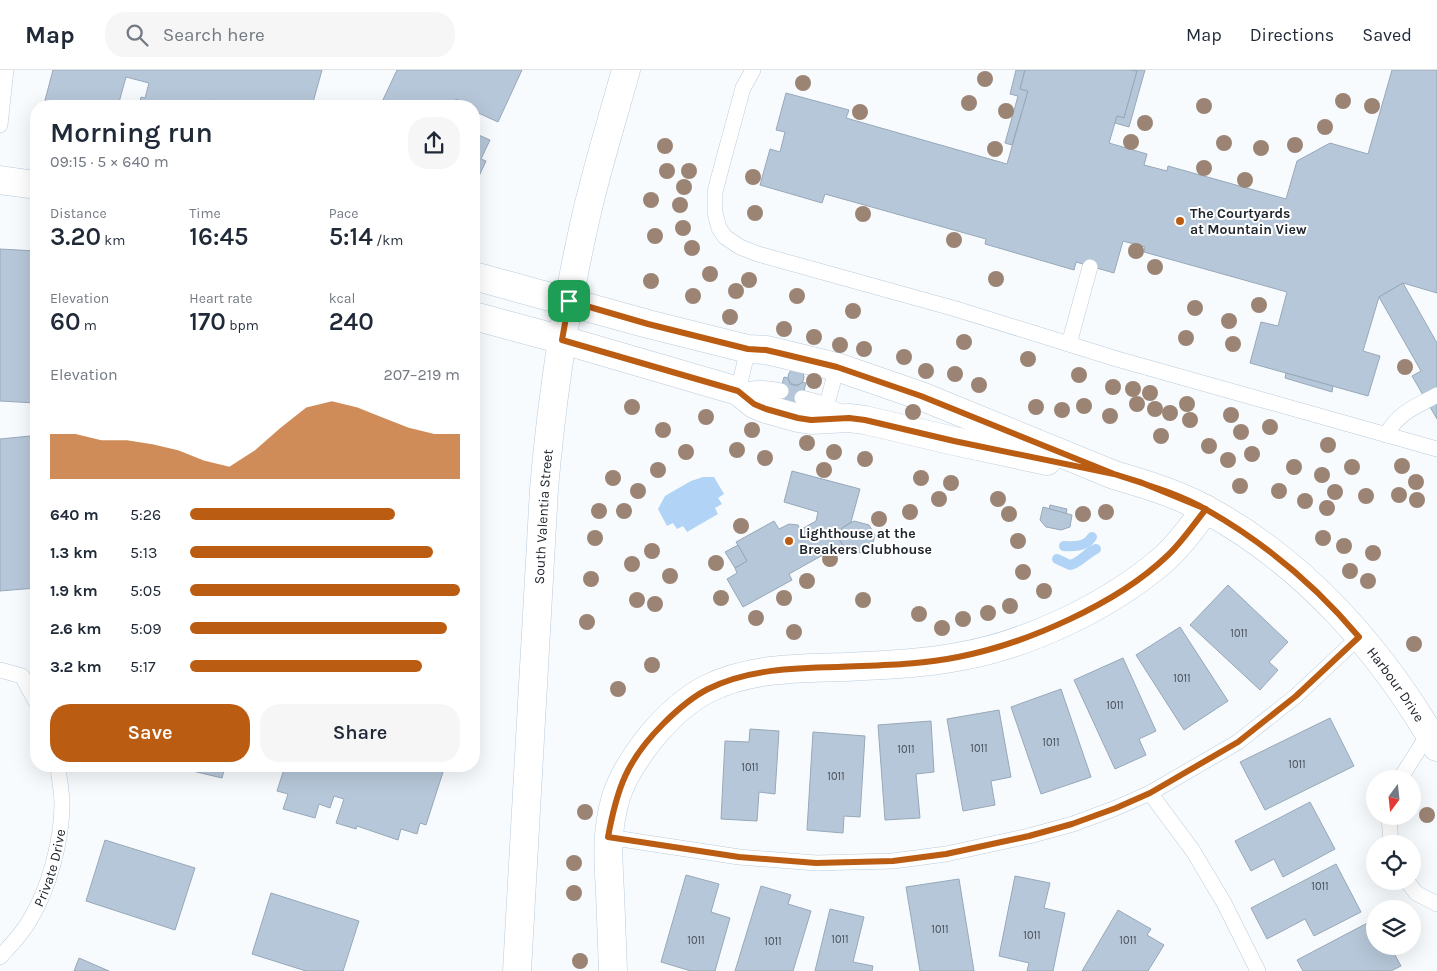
<!DOCTYPE html>
<html lang="en">
<head>
<meta charset="utf-8">
<style>
  body { margin:0; font-family:Karla,sans-serif; background:#f6f6f7; color:#1f2937; height:100vh; display:flex; flex-direction:column; font-size:19px; white-space:nowrap }
  * { box-sizing:border-box; margin:0 }
  p { font-size:16px; color:#747a83 }
  .icon { flex:none; width:28px; height:28px; fill:none; stroke:currentColor; stroke-width:2; stroke-linecap:round; stroke-linejoin:round }
  .map { position:relative; flex:1; overflow:hidden }
  .panel { position:absolute; left:30px; top:30px; width:450px; height:672px; display:flex; flex-direction:column; background:#fff; border-radius:20px; box-shadow:0 5px 20px #0002 }
  .panel>* { flex:none }
  .needle { width:32px; rotate:195deg }
  .fabs { position:absolute; left:1366px; top:700px; display:grid; gap:10px }
  .fabs a { display:grid; place-items:center; width:55px; height:55px; border-radius:50%; background:#fff; box-shadow:0 5px 20px #0002; font-size:25px }
  .pin { position:absolute; display:grid; place-items:center; width:42px; height:42px; color:#fff; margin:-21px; border-radius:10px; box-shadow:0 2px 8px #0006 }
  .round { display:grid; place-items:center; flex:none; width:52px; height:52px; border-radius:20px; background:#f6f6f7 }
  .headline { display:flex; align-items:center; justify-content:space-between; height:85px; padding:0 20px }
  h1 { font-size:28px; font-weight:600; line-height:38px }
  .figures { display:grid; grid-template-columns:repeat(3,1fr); gap:8px; height:85px; padding:5px 20px }
  .figures div { display:grid; align-content:center }
  .figures b { font-size:25px; font-weight:600 }
  .figures small { font-size:14px; font-weight:400 }
  .figures p { font-size:14px }
  .chart { height:140px; padding:10px 20px }
  .chart p { display:flex; justify-content:space-between }
  .chart svg { width:100%; height:90px; margin-top:5px; fill:#bb5c13; opacity:.7 }
  .action { display:flex; gap:10px; margin-top:auto; padding:10px 20px }
  .action a { flex:1; height:58px; border-radius:20px; background:#bb5c13; color:#fff; font-size:20px; font-weight:600; line-height:58px; text-align:center }
  .action a+a { background:#f6f6f7; color:#1f2937 }
  ul { padding:0 20px; list-style:none; font-size:16px }
  li { display:grid; grid-template-columns:80px 60px 1fr; align-items:center; height:38px }
  li i { height:12px; border-radius:6px; background:#bb5c13 }
  header { display:flex; align-items:center; gap:30px; box-sizing:border-box; height:70px; padding:0 25px; background:#fff; border-bottom:1px solid #e0e1e3 }
  header strong { font-size:24px }
  nav { display:flex; gap:28px; margin-inline-start:auto; font-size:18px }
  .search { width:350px; height:45px; background:#f6f6f7; display:flex; align-items:center; gap:12px; box-sizing:border-box; padding:0 18px; border-radius:20px; color:#747a83; font-size:19px }
  .map>svg:first-child { display:block }
  .water { fill:#b1d3f5 }
  .lines { fill:none; stroke-linecap:round; stroke-linejoin:round }
  .stream { stroke:#b1d3f5; stroke-width:10 }
  .building { fill:#b6c7d9; stroke:#97a8b9 }
  .service-casing { stroke:#b9cbdc; stroke-width:16 }
  .minor-casing { stroke:#b9cbdc; stroke-width:29 }
  .tertiary-casing { stroke:#b9cbdc; stroke-width:29 }
  .service { stroke:#fff; stroke-width:15 }
  .minor { stroke:#fff; stroke-width:28 }
  .tertiary { stroke:#fff; stroke-width:28 }
  .tree { fill:#9b8474 }
  .route-casing { stroke:#fff; stroke-width:10 }
  .route { stroke:#bb5c13; stroke-width:6 }
  .poi-dot { fill:#bb5c13; stroke:#fff; stroke-width:2 }
  .labels { text-anchor:middle; stroke-width:4; stroke-linejoin:round; paint-order:stroke }
  .number-label { font-size:11px; fill:#464e58 }
  .poi-label { font-size:14px; font-weight:bold; fill:#20262d; stroke:#fff; text-anchor:start }
  .street-label { font-size:14px; fill:#20262d; stroke:#fff }
</style>
</head>
<body>
<header>
<strong>Map</strong>
<div class="search"><svg class="icon" aria-label="search" viewBox="0 0 24 24"><circle cx="10" cy="10" r="6"/><path d="M15 15l6 6"/></svg>Search here</div>
<nav><a>Map</a><a>Directions</a><a>Saved</a></nav>
</header>
<div class="map">
<svg width="1437" height="901" viewBox="0 0 1437 901">
  <rect width="100%" height="100%" fill="#f7fbfe"/>
  <polygon class="water" points="703,407 714,407 724,424 718,428 722,434 715,438 718,444 687,462 683,456 677,459 673,453 667,456 658,439 665,426 670,423 691,411"/>
  <g class="lines">
    <g class="stream">
      <path d="M 1064,476 C 1074,477 1086,477 1092,467"/>
      <path d="M 1057,489 L 1070,495 C 1081,492 1086,483 1096,479"/>
    </g>
  </g>
  <g class="building">
    <polygon points="53,0 322,0 312,36 235,36 212,30 210,36 139,36 141,27 145,28 149,13 126,7 118,36 54,36 44,34"/>
    <polygon points="397,0 522,0 498,52 474,41 474,36 456,29 453,36 380,36"/>
    <polygon points="1016,0 1025,0 1020,19 1028,21 1012,75 1005,73 1018,26 1010,24"/>
    <polygon points="1025,0 1132,0 1137,1 1124,48 1117,46 1109,73 1147,84 1144,95 1167,101 1168,96 1286,129 1297,91 1330,73 1368,84 1392,0 1437,0 1437,223 1403,213 1379,227 1363,281 1380,286 1368,326 1250,293 1261,252 1278,256 1287,222 1144,182 1145,177 1123,171 1114,203 1076,192 1074,200 985,174 986,169 825,124 822,133 760,115 770,79 780,82 785,62 776,60 786,23 849,40 846,48 1007,94 1028,21 1020,19"/>
    <polygon points="1132,0 1145,0 1129,57 1115,53 1117,46 1124,48 1137,1"/>
    <polygon points="474,63 490,70 481,89 486,91 479,106 474,104"/>
    <polygon points="0,179 36,181 36,333 0,331"/>
    <polygon points="1403,213 1437,273 1437,349 1412,306 1421,301 1379,227"/>
    <circle cx="796" cy="307" r="8"/>
    <polygon points="1286,303 1333,316 1332,322 1285,308"/>
    <polygon points="784,307 788,308 790,314 797,316 803,312 806,313 799,340 777,334"/>
    <polygon points="30,366 31,372 36,372 36,518 0,521 0,369"/>
    <polygon points="792,401 860,419 851,452 842,458 839,469 843,476 830,483 830,481 789,504 792,510 743,537 727,509 737,503 735,498 747,491 736,472 774,451 779,459 789,454 798,455 800,460 816,451 818,442 784,432"/>
    <polygon points="1050,435 1067,439 1066,444 1049,439"/>
    <polygon points="1043,437 1072,445 1070,457 1061,460 1046,457 1040,450"/>
    <polygon points="854,451 869,455 875,465 872,477 861,483 846,479 839,469 842,458"/>
    <polygon points="738,475 747,491 735,498 725,482"/>
    <polygon points="1228,515 1288,572 1269,592 1278,600 1260,620 1190,555"/>
    <polygon points="1180,557 1228,631 1184,660 1136,585"/>
    <polygon points="1123,588 1156,661 1139,669 1146,685 1115,699 1074,610"/>
    <polygon points="1061,619 1091,707 1041,724 1011,637"/>
    <polygon points="999,640 1011,707 991,711 995,735 963,741 947,649"/>
    <polygon points="1330,648 1354,696 1265,740 1240,692"/>
    <polygon points="931,651 934,702 916,704 920,748 885,750 878,655"/>
    <polygon points="750,659 779,661 775,724 759,722 757,751 721,749 725,671 749,672"/>
    <polygon points="813,662 865,666 860,747 844,746 843,763 807,760"/>
    <polygon points="162,696 242,696 241,701 225,697 222,708 180,698 179,700"/>
    <polygon points="285,696 438,696 437,701 443,702 426,755 420,753 417,764 401,759 398,770 357,756 356,759 336,753 344,729 334,726 330,738 319,734 315,748 283,739 288,724 277,721"/>
    <polygon points="1310,732 1335,779 1283,807 1274,789 1251,801 1235,771"/>
    <polygon points="105,770 195,798 175,860 86,831"/>
    <polygon points="1336,794 1361,842 1314,866 1305,849 1267,869 1251,838"/>
    <polygon points="686,805 719,814 711,842 730,848 715,901 691,901 661,892"/>
    <polygon points="1015,806 1050,813 1044,838 1065,843 1053,901 1027,901 1029,893 999,886"/>
    <polygon points="959,809 974,901 920,901 906,817"/>
    <polygon points="761,816 791,825 788,834 811,841 793,901 735,901"/>
    <polygon points="271,823 359,851 343,901 306,901 252,884"/>
    <polygon points="830,839 864,847 853,892 873,896 872,901 815,901"/>
    <polygon points="1118,840 1151,859 1147,865 1164,875 1148,901 1082,901"/>
    <polygon points="1375,849 1375,876 1390,876 1401,896 1391,901 1303,901 1297,890"/>
    <polygon points="79,888 109,901 74,901"/>
  </g>
  <g class="lines">
    <defs>
      <g id="service">
        <polyline points="753,0 743,18 722,95 715,122 715,143 719,158 725,167 740,177 758,184 956,239 1117,289 1437,379"/>
        <polyline points="0,55 6,0"/>
        <polyline points="1069,274 1090,197"/>
        <path d="M 748,279 L 738,321 C 753,318 765,317 781,321"/>
        <polyline points="802,328 817,332 843,343"/>
        <polyline points="824,345 837,297"/>
        <path d="M 1386,365 C 1399,342 1415,337 1437,325"/>
        <polyline points="0,600 22,606 36,632"/>
        <polyline points="1400,709 1429,663"/>
        <polyline points="1150,723 1193,781 1224,833 1258,901"/>
        <polyline points="1389,746 1391,774"/>
        <polyline points="608,767 739,787 816,793 893,791 946,784 1029,766 1073,754 1116,738 1150,723 1238,672 1296,626 1359,567"/>
        <polyline points="1407,811 1416,823 1437,834"/>
        <path id="s1" d="M 0,887 C 11,875 23,863 31,848 C 49,818 62,770 62,734 C 62,722 59,709 58,696"/>
      </g>
      <g id="minor">
        <polyline points="0,110 36,115"/>
        <path id="s2" d="M 474,206 L 648,254 L 748,279 L 766,280 L 779,283 L 837,297 L 921,326 L 1114,405 C 1145,414 1178,424 1207,440 C 1305,493 1382,581 1437,677"/>
        <polyline points="474,246 563,270 738,321 754,334 766,339 798,348 811,350 849,348 865,350 954,371 1047,391"/>
        <path d="M 613,901 C 612,875 611,849 610,822 C 608,788 606,761 616,727 C 623,705 636,686 651,667 C 666,649 686,630 707,619 C 748,598 798,598 844,597 C 881,595 919,594 957,587 C 1028,575 1108,537 1164,489 C 1180,475 1193,456 1206,439"/>
      </g>
      <g id="tertiary">
        <path id="s3" d="M 517,901 L 544,419 C 552,326 566,233 587,142 C 598,95 613,47 626,0"/>
      </g>
    </defs>
    <use href="#service" class="service-casing"/>
    <use href="#minor" class="minor-casing"/>
    <use href="#tertiary" class="tertiary-casing"/>
    <use href="#service" class="service"/>
    <use href="#minor" class="minor"/>
    <use href="#tertiary" class="tertiary"/>
  </g>
  <g class="tree">
    <circle cx="985" cy="9" r="8"/>
    <circle cx="803" cy="13" r="8"/>
    <circle cx="1343" cy="31" r="8"/>
    <circle cx="969" cy="33" r="8"/>
    <circle cx="1204" cy="36" r="8"/>
    <circle cx="1372" cy="36" r="8"/>
    <circle cx="1006" cy="41" r="8"/>
    <circle cx="860" cy="42" r="8"/>
    <circle cx="1145" cy="53" r="8"/>
    <circle cx="1325" cy="57" r="8"/>
    <circle cx="1131" cy="72" r="8"/>
    <circle cx="1224" cy="73" r="8"/>
    <circle cx="1295" cy="75" r="8"/>
    <circle cx="665" cy="76" r="8"/>
    <circle cx="1261" cy="78" r="8"/>
    <circle cx="995" cy="79" r="8"/>
    <circle cx="1204" cy="98" r="8"/>
    <circle cx="667" cy="101" r="8"/>
    <circle cx="689" cy="101" r="8"/>
    <circle cx="753" cy="107" r="8"/>
    <circle cx="1245" cy="110" r="8"/>
    <circle cx="684" cy="117" r="8"/>
    <circle cx="651" cy="130" r="8"/>
    <circle cx="680" cy="135" r="8"/>
    <circle cx="755" cy="143" r="8"/>
    <circle cx="863" cy="144" r="8"/>
    <circle cx="683" cy="158" r="8"/>
    <circle cx="655" cy="166" r="8"/>
    <circle cx="954" cy="170" r="8"/>
    <circle cx="692" cy="178" r="8"/>
    <circle cx="1136" cy="181" r="8"/>
    <circle cx="1155" cy="197" r="8"/>
    <circle cx="710" cy="204" r="8"/>
    <circle cx="996" cy="209" r="8"/>
    <circle cx="749" cy="210" r="8"/>
    <circle cx="651" cy="211" r="8"/>
    <circle cx="736" cy="221" r="8"/>
    <circle cx="693" cy="226" r="8"/>
    <circle cx="797" cy="226" r="8"/>
    <circle cx="1259" cy="235" r="8"/>
    <circle cx="1195" cy="238" r="8"/>
    <circle cx="853" cy="241" r="8"/>
    <circle cx="730" cy="247" r="8"/>
    <circle cx="1229" cy="251" r="8"/>
    <circle cx="784" cy="259" r="8"/>
    <circle cx="814" cy="267" r="8"/>
    <circle cx="1186" cy="268" r="8"/>
    <circle cx="964" cy="272" r="8"/>
    <circle cx="1233" cy="274" r="8"/>
    <circle cx="840" cy="275" r="8"/>
    <circle cx="864" cy="279" r="8"/>
    <circle cx="904" cy="287" r="8"/>
    <circle cx="1028" cy="289" r="8"/>
    <circle cx="1405" cy="297" r="8"/>
    <circle cx="926" cy="301" r="8"/>
    <circle cx="955" cy="304" r="8"/>
    <circle cx="1079" cy="305" r="8"/>
    <circle cx="814" cy="311" r="8"/>
    <circle cx="979" cy="315" r="8"/>
    <circle cx="1113" cy="317" r="8"/>
    <circle cx="1133" cy="319" r="8"/>
    <circle cx="1150" cy="323" r="8"/>
    <circle cx="1137" cy="334" r="8"/>
    <circle cx="1187" cy="334" r="8"/>
    <circle cx="1084" cy="336" r="8"/>
    <circle cx="632" cy="337" r="8"/>
    <circle cx="1036" cy="337" r="8"/>
    <circle cx="1155" cy="339" r="8"/>
    <circle cx="1062" cy="340" r="8"/>
    <circle cx="913" cy="342" r="8"/>
    <circle cx="1170" cy="343" r="8"/>
    <circle cx="1231" cy="345" r="8"/>
    <circle cx="1110" cy="346" r="8"/>
    <circle cx="706" cy="347" r="8"/>
    <circle cx="1190" cy="350" r="8"/>
    <circle cx="1270" cy="357" r="8"/>
    <circle cx="663" cy="360" r="8"/>
    <circle cx="752" cy="360" r="8"/>
    <circle cx="1241" cy="362" r="8"/>
    <circle cx="1161" cy="366" r="8"/>
    <circle cx="807" cy="373" r="8"/>
    <circle cx="1328" cy="375" r="8"/>
    <circle cx="1209" cy="376" r="8"/>
    <circle cx="737" cy="380" r="8"/>
    <circle cx="686" cy="382" r="8"/>
    <circle cx="834" cy="382" r="8"/>
    <circle cx="1252" cy="384" r="8"/>
    <circle cx="765" cy="388" r="8"/>
    <circle cx="865" cy="389" r="8"/>
    <circle cx="1228" cy="390" r="8"/>
    <circle cx="1402" cy="396" r="8"/>
    <circle cx="1294" cy="397" r="8"/>
    <circle cx="1352" cy="397" r="8"/>
    <circle cx="658" cy="400" r="8"/>
    <circle cx="824" cy="400" r="8"/>
    <circle cx="1322" cy="405" r="8"/>
    <circle cx="613" cy="408" r="8"/>
    <circle cx="921" cy="408" r="8"/>
    <circle cx="1416" cy="412" r="8"/>
    <circle cx="951" cy="413" r="8"/>
    <circle cx="1240" cy="416" r="8"/>
    <circle cx="638" cy="421" r="8"/>
    <circle cx="1279" cy="421" r="8"/>
    <circle cx="1335" cy="422" r="8"/>
    <circle cx="1399" cy="425" r="8"/>
    <circle cx="1366" cy="426" r="8"/>
    <circle cx="939" cy="429" r="8"/>
    <circle cx="998" cy="429" r="8"/>
    <circle cx="1417" cy="430" r="8"/>
    <circle cx="1305" cy="431" r="8"/>
    <circle cx="1327" cy="438" r="8"/>
    <circle cx="599" cy="441" r="8"/>
    <circle cx="624" cy="441" r="8"/>
    <circle cx="910" cy="442" r="8"/>
    <circle cx="1106" cy="442" r="8"/>
    <circle cx="1009" cy="444" r="8"/>
    <circle cx="1083" cy="444" r="8"/>
    <circle cx="879" cy="449" r="8"/>
    <circle cx="741" cy="456" r="8"/>
    <circle cx="595" cy="468" r="8"/>
    <circle cx="1323" cy="468" r="8"/>
    <circle cx="1018" cy="471" r="8"/>
    <circle cx="1344" cy="476" r="8"/>
    <circle cx="652" cy="481" r="8"/>
    <circle cx="1373" cy="483" r="8"/>
    <circle cx="830" cy="489" r="8"/>
    <circle cx="716" cy="493" r="8"/>
    <circle cx="632" cy="494" r="8"/>
    <circle cx="1350" cy="501" r="8"/>
    <circle cx="1023" cy="502" r="8"/>
    <circle cx="670" cy="506" r="8"/>
    <circle cx="591" cy="509" r="8"/>
    <circle cx="807" cy="511" r="8"/>
    <circle cx="1368" cy="511" r="8"/>
    <circle cx="1044" cy="521" r="8"/>
    <circle cx="721" cy="528" r="8"/>
    <circle cx="784" cy="528" r="8"/>
    <circle cx="637" cy="530" r="8"/>
    <circle cx="863" cy="530" r="8"/>
    <circle cx="655" cy="534" r="8"/>
    <circle cx="1010" cy="536" r="8"/>
    <circle cx="988" cy="543" r="8"/>
    <circle cx="919" cy="544" r="8"/>
    <circle cx="756" cy="548" r="8"/>
    <circle cx="963" cy="549" r="8"/>
    <circle cx="587" cy="552" r="8"/>
    <circle cx="942" cy="558" r="8"/>
    <circle cx="794" cy="562" r="8"/>
    <circle cx="1414" cy="574" r="8"/>
    <circle cx="652" cy="595" r="8"/>
    <circle cx="618" cy="619" r="8"/>
    <circle cx="585" cy="742" r="8"/>
    <circle cx="1427" cy="745" r="8"/>
    <circle cx="574" cy="793" r="8"/>
    <circle cx="574" cy="823" r="8"/>
    <circle cx="580" cy="891" r="8"/>
  </g>
  <g class="lines">
    <defs>
      <path id="route" d="M 569,231 L 648,254 L 748,279 L 766,280 L 779,283 L 837,297 L 921,326 L 1114,404 L 1140,412 L 1206,439 C 1193,455 1182,472 1167,486 C 1117,534 1025,574 958,587 C 918,595 878,595 838,597 C 794,598 748,599 708,619 C 692,627 676,641 663,654 C 627,690 617,718 608,767 L 739,787 L 816,793 L 893,791 L 946,784 L 1029,766 L 1072,754 L 1116,738 L 1150,723 L 1238,672 L 1296,626 L 1359,567 C 1316,516 1265,473 1207,440 C 1179,424 1145,414 1114,404 L 954,371 L 865,350 L 849,348 L 811,350 L 798,348 L 766,339 L 754,334 L 738,321 L 562,270 L 569,231"/>
    </defs>
    <use href="#route" class="route-casing"/>
    <use href="#route" class="route"/>
  </g>
  <g class="poi-dot">
    <circle cx="1180" cy="151" r="5"/>
    <circle cx="789" cy="471" r="5"/>
  </g>
  <g class="labels">
    <g class="number-label">
      <text x="1239" y="567">1011</text>
      <text x="1182" y="612">1011</text>
      <text x="1115" y="639">1011</text>
      <text x="1051" y="676">1011</text>
      <text x="979" y="682">1011</text>
      <text x="906" y="683">1011</text>
      <text x="1297" y="698">1011</text>
      <text x="750" y="701">1011</text>
      <text x="836" y="710">1011</text>
      <text x="1320" y="820">1011</text>
      <text x="940" y="863">1011</text>
      <text x="1032" y="869">1011</text>
      <text x="840" y="873">1011</text>
      <text x="696" y="874">1011</text>
      <text x="1128" y="874">1011</text>
      <text x="773" y="875">1011</text>
    </g>
    <g class="poi-label">
      <text x="1190" y="148">The Courtyards<tspan x="1190" dy="16">at Mountain View</tspan></text>
      <text x="799" y="468">Lighthouse at the<tspan x="799" dy="16">Breakers Clubhouse</tspan></text>
    </g>
    <g class="street-label">
      <text dy="5" stroke="none"><textPath href="#s3" startOffset="455">South Valentia Street</textPath></text>
      <text dy="5" stroke="none"><textPath href="#s2" startOffset="1031">Harbour Drive</textPath></text>
      <text dy="5" stroke="none"><textPath href="#s1" startOffset="104">Private Drive</textPath></text>
    </g>
  </g>
</svg>
<div class="fabs">
<a><svg class="needle" viewBox="-14 -14 28 28"><path d="M0-13l5 13h-10z" fill="#e53935"/><path d="M0 13l5-13h-10z" fill="#747a83"/></svg></a>
<a><svg class="icon" aria-label="locate" viewBox="0 0 24 24"><circle cx="12" cy="12" r="6"/><path d="M12 2v4M12 18v4M2 12h4M18 12h4"/></svg></a>
<a><svg class="icon" aria-label="layers" viewBox="0 0 24 24"><path d="M12 4l9 5-9 5-9-5zM3 14l9 5 9-5"/></svg></a>
</div>
<div class="pin" style="left:569px;top:231px;background:#1e9e55"><svg class="icon" aria-label="arrive" viewBox="0 0 24 24"><path d="M6 21V4h12l-3 4 3 4H6"/></svg></div>
<section class="panel">
<div class="headline"><div><h1>Morning run</h1><p>09:15 · 5 × 640 m</p></div><a class="round"><svg class="icon" aria-label="share" viewBox="0 0 24 24"><path d="M12 15V3M7 8l5-5 5 5M5 13v7h14v-7"/></svg></a></div>
<div class="figures">
<div><p>Distance</p><b>3.20<small> km</small></b></div>
<div><p>Time</p><b>16:45</b></div>
<div><p>Pace</p><b>5:14<small> /km</small></b></div>
</div>
<div class="figures">
<div><p>Elevation</p><b>60<small> m</small></b></div>
<div><p>Heart rate</p><b>170<small> bpm</small></b></div>
<div><p>kcal</p><b>240</b></div>
</div>
<div class="chart"><p><span>Elevation</span>207–219 m</p>
<svg viewBox="0 0 160 44" preserveAspectRatio="none"><path d="M0 44V22L10 22L20 25L30 25L40 27L50 30L60 35L70 38L80 30L90 19L100 9L110 6L120 9L130 14L140 19L150 22L160 22V44z"/></svg>
</div>
<ul>
<li><b>640 m</b>5:26<i style="width:76%"></i></li>
<li><b>1.3 km</b>5:13<i style="width:90%"></i></li>
<li><b>1.9 km</b>5:05<i style="width:100%"></i></li>
<li><b>2.6 km</b>5:09<i style="width:95%"></i></li>
<li><b>3.2 km</b>5:17<i style="width:86%"></i></li>
</ul>
<div class="action"><a>Save</a><a>Share</a></div>
</section>
</div>
</body>
</html>
